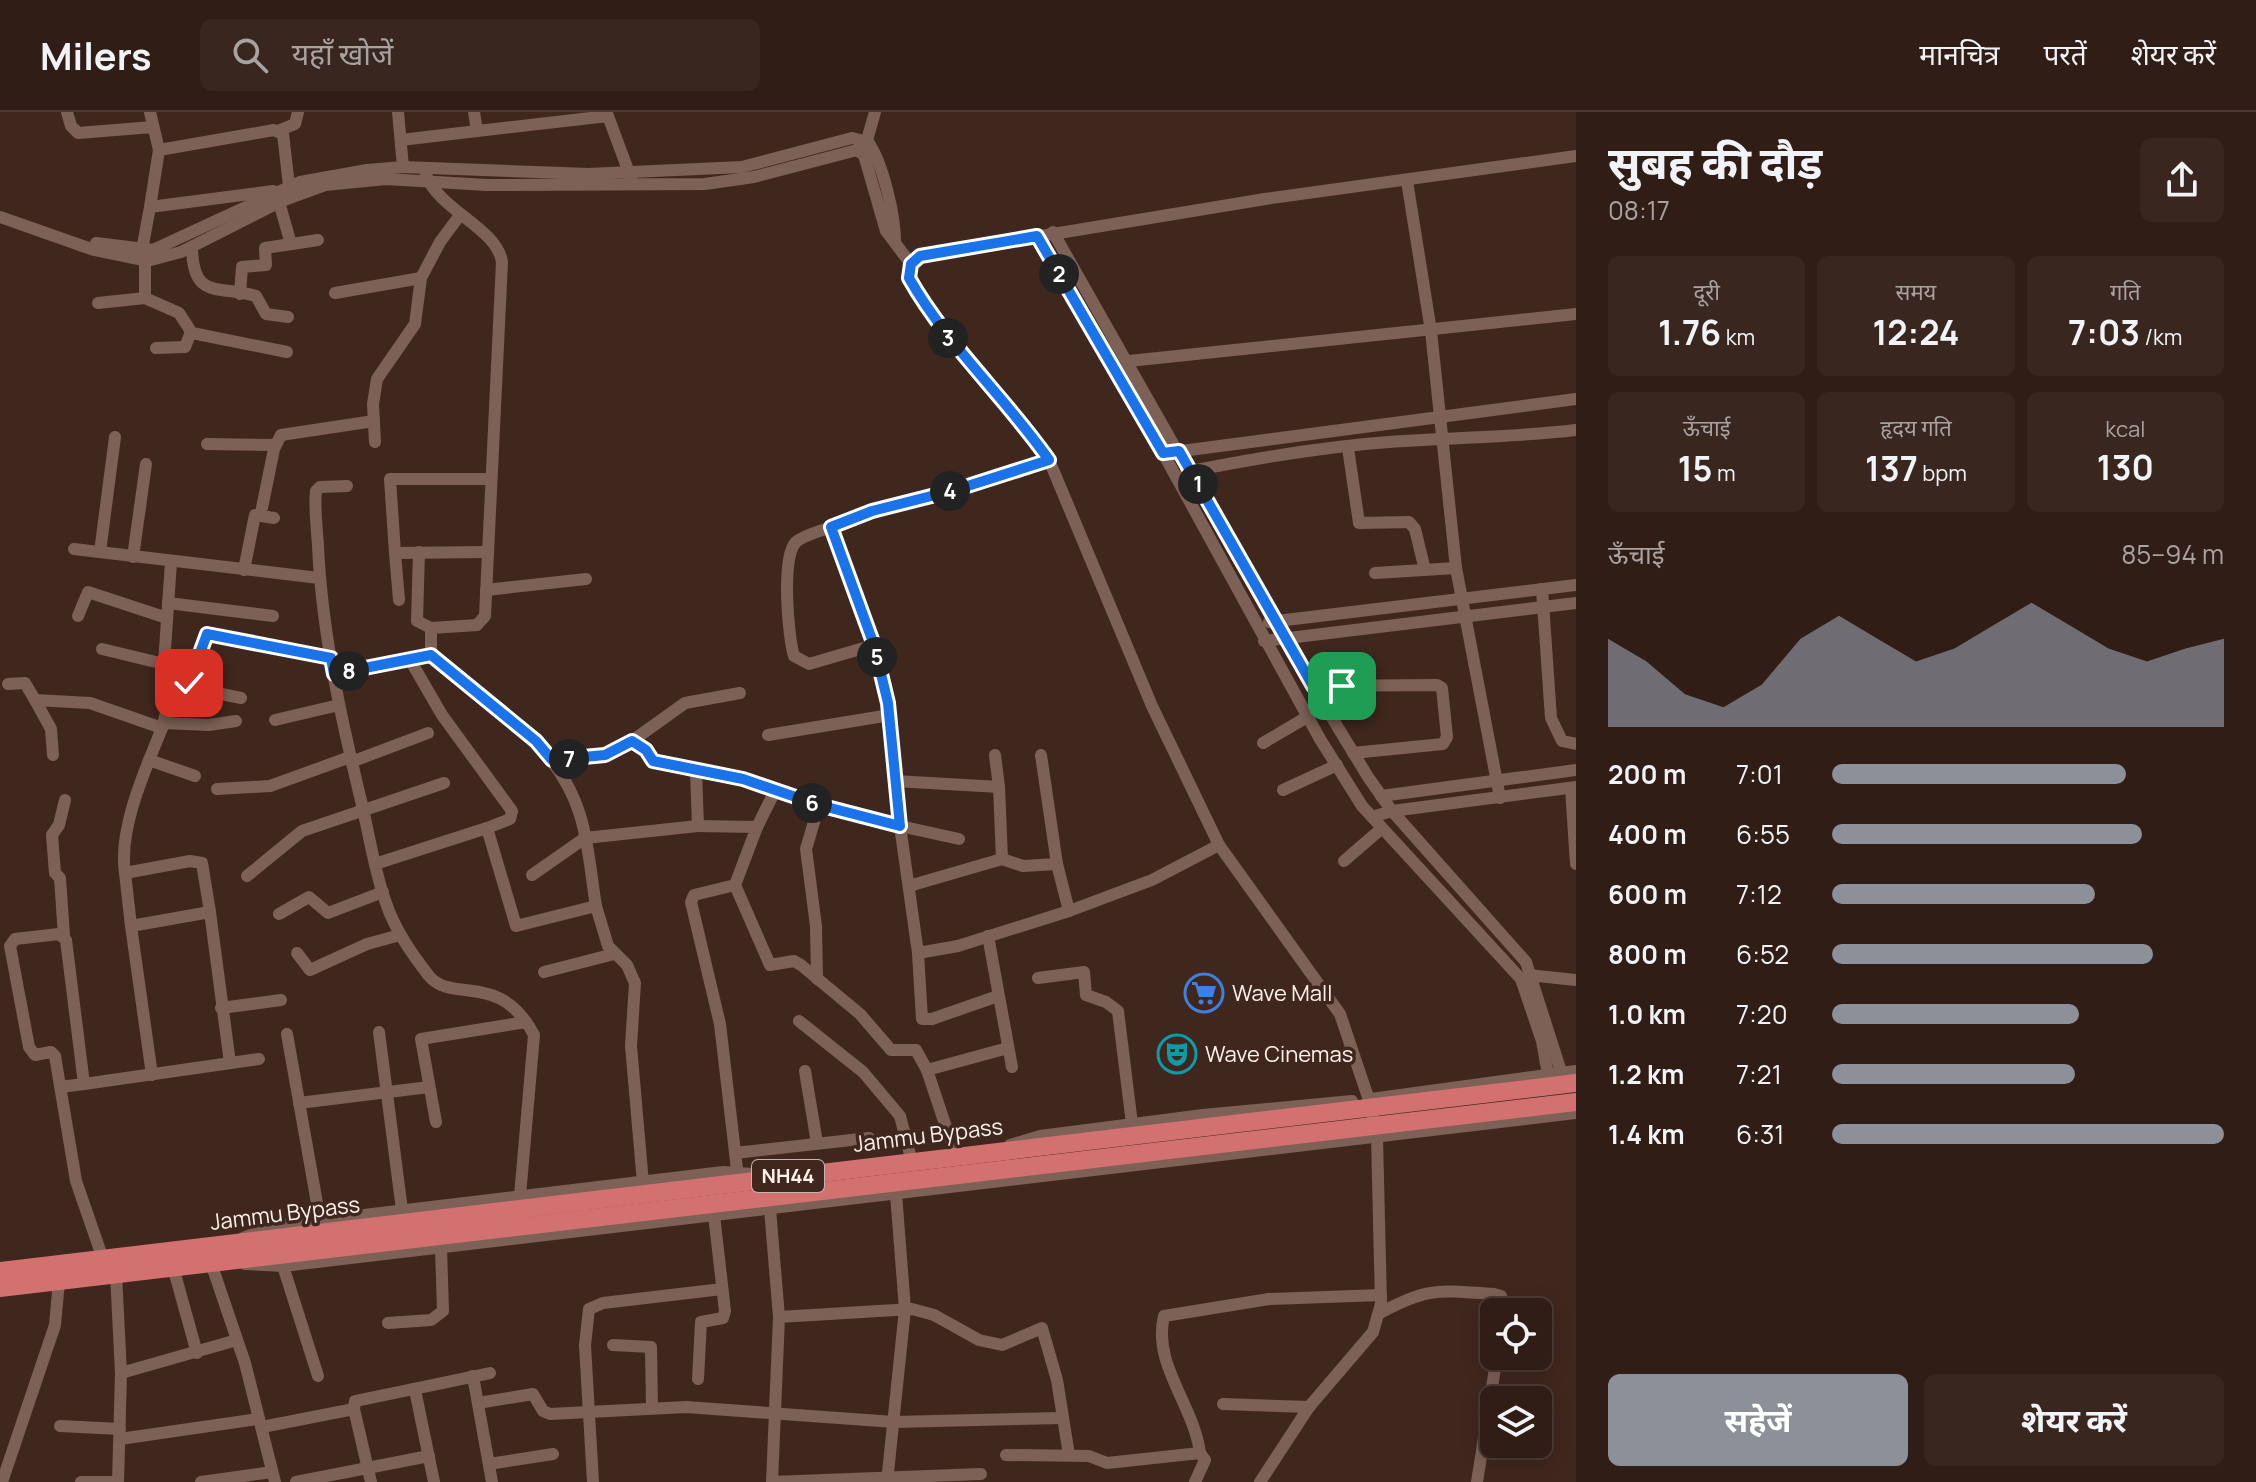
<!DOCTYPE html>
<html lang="hi">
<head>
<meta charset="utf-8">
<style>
  body { margin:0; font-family:Manrope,"Noto Sans Devanagari",sans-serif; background:#38261f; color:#f1f3f6; height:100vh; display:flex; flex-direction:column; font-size:30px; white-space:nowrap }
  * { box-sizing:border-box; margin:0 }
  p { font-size:26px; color:#a8a2a1 }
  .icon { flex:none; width:44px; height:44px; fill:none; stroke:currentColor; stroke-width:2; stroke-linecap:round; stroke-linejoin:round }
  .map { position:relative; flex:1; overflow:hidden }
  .side { display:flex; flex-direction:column; background:#301d16; width:680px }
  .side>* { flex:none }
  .buttons { position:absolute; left:1480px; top:1186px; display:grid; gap:16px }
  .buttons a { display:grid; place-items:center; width:72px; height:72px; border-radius:12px; background:#301d16; box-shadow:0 4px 20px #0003,0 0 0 2px #4b3b35; font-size:40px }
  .pin { position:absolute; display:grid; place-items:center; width:68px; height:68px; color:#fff; margin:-34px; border-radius:16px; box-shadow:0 4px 12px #0006 }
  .km { position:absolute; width:40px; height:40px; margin:-20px; border-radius:50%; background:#222; color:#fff; font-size:22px; line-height:40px; text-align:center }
  .round { display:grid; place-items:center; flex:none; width:84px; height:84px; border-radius:12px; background:#38261f }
  .headline { display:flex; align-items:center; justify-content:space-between; height:136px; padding:0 32px }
  h1 { font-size:44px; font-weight:700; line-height:60px }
  .figures { display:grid; grid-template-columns:repeat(3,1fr); gap:12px; height:136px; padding:8px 32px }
  .figures div { display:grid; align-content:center; border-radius:12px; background:#38261f; text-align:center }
  .figures b { font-size:34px; font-weight:700 }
  .figures small { font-size:22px; font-weight:400 }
  .figures p { font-size:22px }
  .chart { height:224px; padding:16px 32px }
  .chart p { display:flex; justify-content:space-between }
  .chart svg { width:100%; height:144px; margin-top:8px; fill:#8c9099; opacity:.7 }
  .action { display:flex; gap:16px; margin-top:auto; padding:16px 32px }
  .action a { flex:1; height:92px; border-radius:12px; background:#8c9099; color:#fff; font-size:32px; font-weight:700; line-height:92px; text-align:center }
  .action a+a { background:#38261f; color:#f1f3f6 }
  ul { padding:0 32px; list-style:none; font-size:26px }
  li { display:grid; grid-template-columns:128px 96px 1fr; align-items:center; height:60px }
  li i { height:20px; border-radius:10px; background:#8c9099 }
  header { display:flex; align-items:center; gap:48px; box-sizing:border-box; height:112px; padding:0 40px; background:#301d16; border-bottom:2px solid #4b3b35 }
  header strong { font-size:38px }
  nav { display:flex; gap:44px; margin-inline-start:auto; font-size:28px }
  .search { width:560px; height:72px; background:#38261f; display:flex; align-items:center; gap:20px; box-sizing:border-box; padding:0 28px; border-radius:12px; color:#a8a2a1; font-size:30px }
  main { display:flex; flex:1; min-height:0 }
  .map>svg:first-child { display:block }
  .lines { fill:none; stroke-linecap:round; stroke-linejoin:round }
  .minor { stroke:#7d6156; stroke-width:12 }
  .highway { stroke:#d27170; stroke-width:18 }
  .route-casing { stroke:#fff; stroke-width:16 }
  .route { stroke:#1a73e8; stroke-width:10 }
  .labels { text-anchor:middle; stroke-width:7; stroke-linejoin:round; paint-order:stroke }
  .shield { fill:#40271e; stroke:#c5b4ae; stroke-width:2 }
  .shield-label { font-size:20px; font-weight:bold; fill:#fef1eb }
  .poi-label { font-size:22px; fill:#fef1eb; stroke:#40271e; text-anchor:start }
  .street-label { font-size:22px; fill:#fef1eb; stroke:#40271e }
</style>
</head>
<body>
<header>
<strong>Milers</strong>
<div class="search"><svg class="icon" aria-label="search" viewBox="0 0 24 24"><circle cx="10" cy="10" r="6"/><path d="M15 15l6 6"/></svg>यहाँ खोजें</div>
<nav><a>मानचित्र</a><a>परतें</a><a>शेयर करें</a></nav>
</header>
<main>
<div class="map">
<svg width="1576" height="1370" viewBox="0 0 1576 1370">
  <rect width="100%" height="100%" fill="#40271e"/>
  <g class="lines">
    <g class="minor">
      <polyline points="67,0 71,14 78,21 153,15"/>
      <polyline points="150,0 159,38"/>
      <polyline points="398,0 403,55"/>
      <polyline points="280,18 295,12 298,0"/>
      <polyline points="477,19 608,4 631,66"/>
      <polyline points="401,28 477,19 474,0"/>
      <polyline points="865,35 875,0"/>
      <path d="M 426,63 C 440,99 497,116 502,150 L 485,504 L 477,513 L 431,516 L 431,543"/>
      <polyline points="1407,69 1431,219 1456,456 1500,686"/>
      <polyline points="279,90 291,132"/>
      <polyline points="150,95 159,38 274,18 283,22 290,82"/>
      <polyline points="0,105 94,138 147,149 181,140 284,88 325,73 386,67 487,73 705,72 754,65 857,38 864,43 886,119 911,152"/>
      <polyline points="1053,120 1274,510 1368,665 1392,699 1526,850 1565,972"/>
      <polyline points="1037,124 1163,341 1320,627 1362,694 1521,867 1542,929 1550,974"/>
      <path d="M 96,131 L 153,138 L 300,70 L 367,58 L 403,55 L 588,62 L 742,55 L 852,26 L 868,30 C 883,51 895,104 895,129"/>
      <path d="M 192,136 C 193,188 218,173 256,184 L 266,202 L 288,205"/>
      <polyline points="142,138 150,95 273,79"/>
      <polyline points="145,148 145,186 179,201 192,221 287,240"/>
      <polyline points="335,181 421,166"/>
      <polyline points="240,182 242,155 266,153 265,136 318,128"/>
      <polyline points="98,191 145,186"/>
      <polyline points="156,236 185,235 191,220"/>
      <polyline points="1129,249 1576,202"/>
      <polyline points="375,330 373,292 377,267 415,212 421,166 440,130 460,103"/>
      <polyline points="207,332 275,333"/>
      <polyline points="1348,336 1359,411 1409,410 1415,417 1425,458"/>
      <polyline points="1174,340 1576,287"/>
      <path d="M 1186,360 C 1263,345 1344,331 1423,328 C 1474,325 1525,324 1576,318"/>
      <path d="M 347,374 L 320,375 L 316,379 C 314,397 317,416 318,434 C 322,523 342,610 363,697 C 370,728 375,761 386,791 C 395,818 412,842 429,864 C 452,892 500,858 534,923 L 520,1084"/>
      <polyline points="262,396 274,337 281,323 374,309"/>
      <path d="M 831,415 C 821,419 804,423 796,430 C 781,444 788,525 794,544 L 809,552 L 874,533"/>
      <polyline points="74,437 319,466"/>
      <polyline points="100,440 115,325"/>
      <polyline points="419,440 417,509 431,516"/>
      <polyline points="395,441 390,367 491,367"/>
      <polyline points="133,445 146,352"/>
      <polyline points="244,458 255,403 274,406"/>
      <polyline points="1375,461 1456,456"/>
      <polyline points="1542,477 1551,606 1562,629 1576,632"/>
      <polyline points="486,478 586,467"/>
      <polyline points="399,488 395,441 487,440"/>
      <polyline points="168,491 273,504"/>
      <polyline points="78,504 88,480 167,506"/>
      <polyline points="1269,510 1576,473"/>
      <polyline points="1264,529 1576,491"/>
      <polyline points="102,537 164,552 168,593 162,616"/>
      <polyline points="409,546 442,603 512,699 510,707 487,716"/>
      <polyline points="164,552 171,450"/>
      <path d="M 334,562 L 431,543 C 486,588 558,630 580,703 C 589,732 591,764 596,794 L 516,814 L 487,716 L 375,752"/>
      <polyline points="165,567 190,569 207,522 331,546"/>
      <polyline points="189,571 197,577 241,586"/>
      <polyline points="8,572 25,571 35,588"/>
      <polyline points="1313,574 1437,573 1442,576 1447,625 1443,632 1353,641"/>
      <polyline points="275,608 339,593"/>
      <polyline points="164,611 209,613 236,609"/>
      <polyline points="768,623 890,603"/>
      <polyline points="632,629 685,591 740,581"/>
      <polyline points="1263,631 1307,605"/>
      <path d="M 53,643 L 51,617 L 35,588 L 90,591 L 162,616 C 146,656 118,717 125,761"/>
      <polyline points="149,648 195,664"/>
      <polyline points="351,650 428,621"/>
      <polyline points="696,660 730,663 775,679 757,715 698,714"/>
      <polyline points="895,669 999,675 995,643"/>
      <polyline points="1571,676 1576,752"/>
      <polyline points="217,677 270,674 350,645"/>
      <polyline points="1283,678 1337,653"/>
      <polyline points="775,679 819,693 806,737 816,814 817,867"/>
      <polyline points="1381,684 1576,658"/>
      <polyline points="819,693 900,714 918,841 922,907 932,907 998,884"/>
      <polyline points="1372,705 1392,699 1576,675"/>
      <polyline points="959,727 900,714 888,591 874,533 831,415 872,399 955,378 1049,348"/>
      <polyline points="1002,747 1023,754 1057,752 1041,643"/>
      <polyline points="1344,749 1381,717"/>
      <polyline points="532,763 585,726 698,714 696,660 653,649 646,638 632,629 605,643 552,648"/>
      <polyline points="247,764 302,719 444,671"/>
      <polyline points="735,773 770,853 794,849 801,853 860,902 891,938 916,938 927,958"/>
      <polyline points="909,774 1002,747 999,675"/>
      <polyline points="596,794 608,834 627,853 635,871 631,934 643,1071"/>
      <polyline points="1069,799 1152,768 1219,733"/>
      <polyline points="279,802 309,785 328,801 383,780"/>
      <polyline points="131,814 125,761 190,749 202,751 210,800"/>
      <polyline points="64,824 60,766 55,761 52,723 59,713 65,688"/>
      <polyline points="988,824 1012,955"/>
      <polyline points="297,841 310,858 367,832 400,823"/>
      <polyline points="918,841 958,834 1069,799 1057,752"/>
      <polyline points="544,860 614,842"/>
      <polyline points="1528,863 1576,868"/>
      <polyline points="1038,866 1084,860 1086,883 1106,890 1118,899 1132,1012"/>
      <polyline points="221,896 281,888"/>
      <polyline points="799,909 863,960 900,1004 912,1050"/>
      <polyline points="379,920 402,1098"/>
      <polyline points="287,922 320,1108"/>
      <polyline points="805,959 817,1031"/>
      <polyline points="152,963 131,814 210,800 230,951"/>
      <polyline points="84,972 259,947"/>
      <polyline points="60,975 84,972 66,828 59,822 15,827 10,834 29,935 35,943 51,940 55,944 76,1069 103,1147"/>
      <polyline points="1371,987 1576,959"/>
      <polyline points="299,991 429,975"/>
      <polyline points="436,1010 421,927 526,910"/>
      <polyline points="1010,1033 1040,1024 1203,1003 1352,989"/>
      <polyline points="735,1041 869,1026"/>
      <polyline points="956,1045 927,958 1008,936"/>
      <polyline points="738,1066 720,912 691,790 694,783 735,773 757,715"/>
      <polyline points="770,1097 779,1205 772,1370 981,1362"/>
      <polyline points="243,1126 272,1114 723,1060 767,1063"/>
      <polyline points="211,1151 245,1251 275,1370"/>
      <polyline points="245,1152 283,1154 1576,1001"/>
      <polyline points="283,1154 318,1264"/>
      <polyline points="173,1155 197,1241"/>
      <polyline points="116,1162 121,1261 118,1370"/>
      <path d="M 1380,1201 C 1430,1174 1439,1179 1494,1182 L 1501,1184 L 1504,1200"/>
      <polyline points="779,1205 912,1197 934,1203 979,1228 1002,1233 1042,1216 1057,1268 1069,1343"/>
      <polyline points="388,1211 431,1208 443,1199 441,1135"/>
      <polyline points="613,1233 651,1235 652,1295"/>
      <polyline points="121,1261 237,1228"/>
      <polyline points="473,1264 492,1370"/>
      <polyline points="698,1267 701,1210 723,1206 725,1199 714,1103"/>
      <polyline points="415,1278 434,1370"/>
      <polyline points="478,1291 533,1282 543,1299 550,1302 686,1295 894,1310 1063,1306"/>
      <polyline points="1223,1292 1309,1295"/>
      <polyline points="60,1314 120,1317"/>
      <polyline points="262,1315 354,1297"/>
      <polyline points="120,1327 258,1307"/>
      <path d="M 1200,1341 C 1194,1293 1152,1252 1164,1204 L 1269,1187 L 1381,1183"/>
      <polyline points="1006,1343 1089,1344 1107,1351 1200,1341 1205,1348 1195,1370"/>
      <polyline points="489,1352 553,1342"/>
      <polyline points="2,1370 55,1213 59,1169"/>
      <polyline points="81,1370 118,1370"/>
      <polyline points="201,1370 272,1360"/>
      <polyline points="296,1370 429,1344"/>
      <polyline points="371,1370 354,1297 355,1289 490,1261"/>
      <polyline points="593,1370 585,1233 589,1197 603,1191 722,1177"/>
      <polyline points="887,1370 905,1197 896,1082"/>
      <polyline points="1260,1370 1309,1295 1373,1220 1381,1192 1377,1025 1369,988 1340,902 1219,733 1152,594 1049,348 1021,308 956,237 915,176 909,158 913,148 920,144 1265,87 1576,44"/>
      <polyline points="1477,1370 1497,1244"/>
    </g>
    <g class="highway">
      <polyline points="0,1159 1576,971"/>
      <polyline points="0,1176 1576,990"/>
    </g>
  </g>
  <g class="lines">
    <defs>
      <path id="route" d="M 189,571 L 207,522 L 331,546 L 334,562 L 431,543 L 536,629 L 552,648 L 605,643 L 632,629 L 646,638 L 653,649 L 743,667 L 819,693 L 900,714 L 888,591 L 874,533 L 831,415 L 872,399 L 955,378 L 1049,348 C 1004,284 947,233 909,166 L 911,152 L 920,144 L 1037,124 L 1163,341 L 1179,339 L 1313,574 L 1342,574"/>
    </defs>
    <use href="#route" class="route-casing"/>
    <use href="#route" class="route"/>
  </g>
  <defs>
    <symbol id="supermarket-ring" viewBox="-11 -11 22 22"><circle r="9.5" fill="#40271e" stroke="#3f7fe0" stroke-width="1.5"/><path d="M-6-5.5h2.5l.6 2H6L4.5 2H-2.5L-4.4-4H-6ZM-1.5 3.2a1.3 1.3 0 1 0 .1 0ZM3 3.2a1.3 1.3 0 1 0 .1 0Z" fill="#3f7fe0"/></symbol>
    <symbol id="theatre-ring" viewBox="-11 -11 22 22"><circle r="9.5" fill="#40271e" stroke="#0f9aa8" stroke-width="1.5"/><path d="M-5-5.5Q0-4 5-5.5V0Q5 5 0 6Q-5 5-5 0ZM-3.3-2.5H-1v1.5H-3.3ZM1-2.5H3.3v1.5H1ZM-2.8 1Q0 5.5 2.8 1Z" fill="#0f9aa8"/></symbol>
  </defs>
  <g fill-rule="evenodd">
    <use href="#supermarket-ring" x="1182" y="859" width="44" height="44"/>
    <use href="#theatre-ring" x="1155" y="920" width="44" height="44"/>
  </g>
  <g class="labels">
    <rect class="shield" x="752" y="1048" width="72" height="32" rx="6"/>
    <g class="shield-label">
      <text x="788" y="1071">NH44</text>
    </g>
    <g class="poi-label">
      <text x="1232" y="889">Wave Mall</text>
      <text x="1205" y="950">Wave Cinemas</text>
    </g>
    <g class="street-label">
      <text transform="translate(928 1023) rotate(-7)" y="8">Jammu Bypass</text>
      <text transform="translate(285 1101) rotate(-7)" y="8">Jammu Bypass</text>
    </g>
  </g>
</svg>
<div class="buttons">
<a><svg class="icon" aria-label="locate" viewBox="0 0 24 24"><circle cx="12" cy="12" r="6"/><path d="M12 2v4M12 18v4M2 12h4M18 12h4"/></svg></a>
<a><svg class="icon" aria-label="layers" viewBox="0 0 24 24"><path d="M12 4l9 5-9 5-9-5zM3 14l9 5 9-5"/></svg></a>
</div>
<div class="pin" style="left:1342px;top:574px;background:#1e9e55"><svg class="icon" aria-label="arrive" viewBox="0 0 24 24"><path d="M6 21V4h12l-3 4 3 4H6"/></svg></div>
<div class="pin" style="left:189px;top:571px;background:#d93025"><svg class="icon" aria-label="check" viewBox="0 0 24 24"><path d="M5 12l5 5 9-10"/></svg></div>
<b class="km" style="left:1198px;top:372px">1</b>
<b class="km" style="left:1059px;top:162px">2</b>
<b class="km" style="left:948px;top:226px">3</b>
<b class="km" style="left:950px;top:379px">4</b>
<b class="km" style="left:877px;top:545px">5</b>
<b class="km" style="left:812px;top:691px">6</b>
<b class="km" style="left:569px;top:647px">7</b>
<b class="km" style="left:349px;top:559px">8</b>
</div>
<section class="side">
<div class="headline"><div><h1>सुबह की दौड़</h1><p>08:17</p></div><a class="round"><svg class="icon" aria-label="share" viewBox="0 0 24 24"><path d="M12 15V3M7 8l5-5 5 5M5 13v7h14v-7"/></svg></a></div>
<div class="figures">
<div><p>दूरी</p><b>1.76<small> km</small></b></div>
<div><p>समय</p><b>12:24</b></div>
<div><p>गति</p><b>7:03<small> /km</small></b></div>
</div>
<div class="figures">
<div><p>ऊँचाई</p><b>15<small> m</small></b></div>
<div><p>हृदय गति</p><b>137<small> bpm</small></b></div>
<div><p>kcal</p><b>130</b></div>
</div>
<div class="chart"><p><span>ऊँचाई</span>85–94 m</p>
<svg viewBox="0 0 160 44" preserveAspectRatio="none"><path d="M0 44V17L10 24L20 34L30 38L40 31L50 17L60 10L70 17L80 24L90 20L100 13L110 6L120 13L130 20L140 24L150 20L160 17V44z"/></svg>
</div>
<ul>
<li><b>200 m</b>7:01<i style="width:75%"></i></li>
<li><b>400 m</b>6:55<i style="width:79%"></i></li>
<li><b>600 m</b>7:12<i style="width:67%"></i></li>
<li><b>800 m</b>6:52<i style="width:82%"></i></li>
<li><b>1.0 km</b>7:20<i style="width:63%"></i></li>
<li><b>1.2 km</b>7:21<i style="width:62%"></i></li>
<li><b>1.4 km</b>6:31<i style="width:100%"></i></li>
</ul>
<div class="action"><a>सहेजें</a><a>शेयर करें</a></div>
</section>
</main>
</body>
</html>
